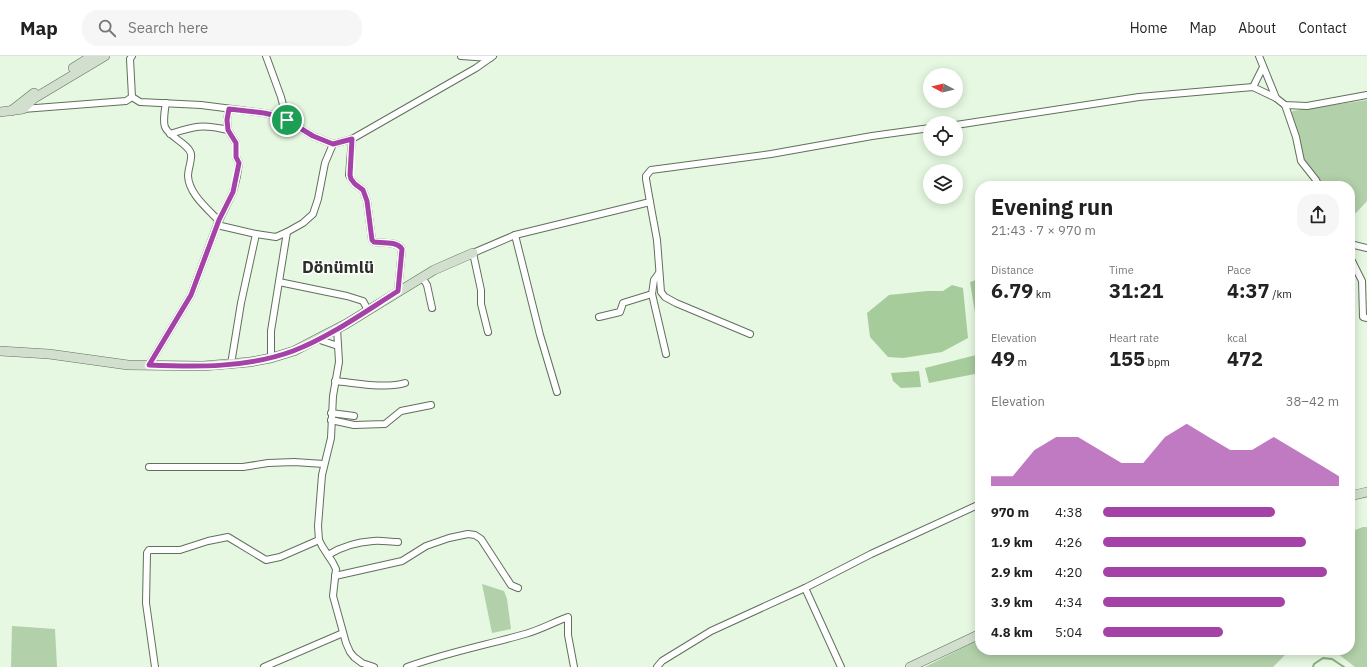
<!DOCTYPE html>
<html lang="en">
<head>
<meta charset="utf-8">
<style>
  body { margin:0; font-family:"IBM Plex Sans",sans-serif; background:#f6f6f6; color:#222; height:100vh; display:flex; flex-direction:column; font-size:15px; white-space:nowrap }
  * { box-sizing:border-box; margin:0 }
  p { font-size:13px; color:#767676 }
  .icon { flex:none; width:22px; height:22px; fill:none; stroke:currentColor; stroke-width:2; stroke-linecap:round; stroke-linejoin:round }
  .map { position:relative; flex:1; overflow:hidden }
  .panel { position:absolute; left:975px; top:125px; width:380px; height:474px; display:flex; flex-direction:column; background:#fff; border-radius:16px; box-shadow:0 2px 10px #0003 }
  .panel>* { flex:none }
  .needle { width:26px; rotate:277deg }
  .buttons { position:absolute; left:923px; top:12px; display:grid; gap:8px }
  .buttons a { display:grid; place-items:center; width:40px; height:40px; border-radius:50%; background:#fff; box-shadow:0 2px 10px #0003; font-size:20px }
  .pin { position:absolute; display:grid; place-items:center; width:34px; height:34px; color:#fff; margin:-17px; border:2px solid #fff; border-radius:50%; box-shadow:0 1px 4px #0007 }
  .round { display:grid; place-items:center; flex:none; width:42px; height:42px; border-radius:16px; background:#f6f6f6 }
  .summary { display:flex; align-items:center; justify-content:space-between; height:68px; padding:0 16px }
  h1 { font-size:22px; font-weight:800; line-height:30px }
  .metrics { display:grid; grid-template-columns:repeat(3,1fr); gap:6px; height:68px; padding:4px 16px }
  .metrics div { display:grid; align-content:center }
  .metrics b { font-size:20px; font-weight:800 }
  .metrics small { font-size:11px; font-weight:400 }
  .metrics p { font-size:11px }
  .chart { height:112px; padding:8px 16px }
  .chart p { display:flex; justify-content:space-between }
  .chart svg { width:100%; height:72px; margin-top:4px; fill:#a542a8; opacity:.7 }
  ul { padding:0 16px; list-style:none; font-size:13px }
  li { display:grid; grid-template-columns:64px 48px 1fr; align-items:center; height:30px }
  li i { height:10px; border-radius:5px; background:#a542a8 }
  header { display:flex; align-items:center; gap:24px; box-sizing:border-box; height:56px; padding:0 20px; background:#fff; border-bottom:1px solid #e0e0e0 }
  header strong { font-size:19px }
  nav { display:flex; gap:22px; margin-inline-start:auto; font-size:14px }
  .search { width:280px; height:36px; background:#f6f6f6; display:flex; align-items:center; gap:10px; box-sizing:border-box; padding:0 14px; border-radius:16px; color:#767676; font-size:15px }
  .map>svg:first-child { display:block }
  .green { fill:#b2d0aa }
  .forest { fill:#a6cc9c }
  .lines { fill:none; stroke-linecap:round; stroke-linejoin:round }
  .stream { stroke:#88ad7f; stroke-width:2 }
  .street-casing { stroke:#61705d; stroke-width:8 }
  .secondary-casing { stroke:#61705d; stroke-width:10 }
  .street { stroke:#fff; stroke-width:6 }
  .secondary { stroke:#d2dfcf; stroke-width:9 }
  .route-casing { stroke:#fff; stroke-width:8 }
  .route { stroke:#a542a8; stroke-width:5 }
  .labels { text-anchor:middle; stroke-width:3; stroke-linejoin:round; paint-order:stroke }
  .district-label { font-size:17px; font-weight:bold; fill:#2b3129; stroke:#fff }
</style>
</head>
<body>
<header>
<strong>Map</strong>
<div class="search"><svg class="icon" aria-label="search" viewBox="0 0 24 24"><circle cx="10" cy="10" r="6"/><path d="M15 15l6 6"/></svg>Search here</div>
<nav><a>Home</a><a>Map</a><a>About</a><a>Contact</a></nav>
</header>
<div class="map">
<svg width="1367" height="611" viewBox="0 0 1367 611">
  <rect width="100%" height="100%" fill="#e6f8e1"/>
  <g class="green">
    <polygon points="1367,44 1367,145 1357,156 1350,160 1350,130 1322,130 1316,119 1305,107 1301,98 1291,59 1292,55"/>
    <polygon points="1363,471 1367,471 1367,611 1355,611 1333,594 1350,594 1350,476"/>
    <polygon points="482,528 504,535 507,543 511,573 492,577"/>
    <polygon points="12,570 55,573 57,611 11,611"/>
    <polygon points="980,583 980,594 1296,594 1288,596 1273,611 925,611"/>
  </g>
  <g class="forest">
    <polygon points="980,223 980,274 978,275 970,226"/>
    <polygon points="952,229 963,232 968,282 942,296 903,302 888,301 870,281 867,257 889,239 927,235 943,235"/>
    <polygon points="980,298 980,317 929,327 925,312"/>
    <polygon points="919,315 921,331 901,332 893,325 891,317"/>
  </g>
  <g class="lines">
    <polyline class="stream" points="1313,611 1314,608 1323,602 1332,603 1344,611"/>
    <defs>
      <g id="street">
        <polyline points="266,0 281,41 287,64 313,80 333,88"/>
        <polyline points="461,0 490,2"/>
        <polyline points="1259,0 1276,42 1285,49 1307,50 1367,39"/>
        <polyline points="1253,31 1263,11"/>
        <polyline points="132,41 140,46 201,49 264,57 282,61 287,64"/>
        <path d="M 166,47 C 165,52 163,66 165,71 C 169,81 189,88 191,98 C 192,104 188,113 188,120 C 189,138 207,152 219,165"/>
        <polyline points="1285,49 1296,81 1301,105 1316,124 1319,130"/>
        <polyline points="23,53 126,45 132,41 130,3 132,0"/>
        <polyline points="956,69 1139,41 1253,31 1276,42"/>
        <path d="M 170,78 C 195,70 202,68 228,74"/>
        <path d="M 352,83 L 349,119 L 351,123 L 355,128 L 363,134 L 367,145 L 372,184 L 374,186 C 382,187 397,185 402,193 L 398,235"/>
        <polyline points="650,146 657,184 661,236 665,241 676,247 750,278"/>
        <polyline points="217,169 256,178 276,181 287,176"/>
        <polyline points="515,179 540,279 557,336"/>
        <polyline points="1350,188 1367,192"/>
        <polyline points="1350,201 1362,225 1363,261 1367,262"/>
        <polyline points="659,217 654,224 652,238 666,298"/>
        <polyline points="422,221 427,229 432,252"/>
        <polyline points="279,226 347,240 363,245 368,254"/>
        <polyline points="599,261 620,256 623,247 626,246 652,238"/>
        <polyline points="337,272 339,306 333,340 331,382 322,419 318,470 319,484 322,490 333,507 336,513 333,540 346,587 350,596 354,601 362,607 374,611"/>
        <polyline points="488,276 481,248 481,234 473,197 515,179 650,146 646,123 646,120 651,114 771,98 872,80 930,72"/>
        <polyline points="317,283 338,290"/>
        <polyline points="271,302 271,275 287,176 303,167 313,158 318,143 325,107 333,88 352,83 476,12 493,0"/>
        <polyline points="231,308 241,247 256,178"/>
        <polyline points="149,309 191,239 217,169 233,136 237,120 239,107 236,101 236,87 228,74 227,64 229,53"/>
        <path d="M 335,325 C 356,327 386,333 405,327"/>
        <polyline points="331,357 354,360"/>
        <polyline points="331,364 354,369 385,368 401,355 431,349"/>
        <polyline points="149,411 243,411 268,407 294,406 324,408"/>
        <path d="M 328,499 C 341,491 357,486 373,485 C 381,484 390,486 398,486"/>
        <polyline points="335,520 402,505 426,490 449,482 468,478 475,479 481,483 511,529 518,532"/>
        <polyline points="805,532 841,611"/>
        <polyline points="155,611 146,547 147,497 149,494 180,494 208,485 228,481 266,504 280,501 319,484"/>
        <polyline points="264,611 343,577"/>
        <path d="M 407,611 C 445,597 486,589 525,578 C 540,574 554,566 568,561 L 568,579 L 574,611"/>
        <polyline points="657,611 662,605 711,575 805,532 871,498 980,448"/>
      </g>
      <g id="secondary">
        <polyline points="73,12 92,0"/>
        <polyline points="11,55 34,37"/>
        <polyline points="0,56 23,53 33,43 105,0"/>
        <polyline points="0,295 49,298 128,309 203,310 250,306 271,302 294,295 317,283 346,268 434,214 473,197"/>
        <polyline points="1350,440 1367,436"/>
        <polyline points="910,611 980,578"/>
      </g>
    </defs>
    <use href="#street" class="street-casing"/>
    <use href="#secondary" class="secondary-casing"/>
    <use href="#street" class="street"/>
    <use href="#secondary" class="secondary"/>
  </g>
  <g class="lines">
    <defs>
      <path id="route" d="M 229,53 L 264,57 L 282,61 L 313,80 L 333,88 L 352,83 L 350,119 L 351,123 L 355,128 L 363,134 L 367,145 L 372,184 L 374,186 C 382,187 397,185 402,193 L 398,235 C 366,255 328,282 293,295 C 247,312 197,311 149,309 L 191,239 L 219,164 L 233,136 L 239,107 L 236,101 L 236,87 L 228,74 L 227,64 Z"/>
    </defs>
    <use href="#route" class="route-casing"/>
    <use href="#route" class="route"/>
  </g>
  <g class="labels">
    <g class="district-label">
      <text x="338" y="217">Dönümlü</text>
    </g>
  </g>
</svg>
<div class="buttons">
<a><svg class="needle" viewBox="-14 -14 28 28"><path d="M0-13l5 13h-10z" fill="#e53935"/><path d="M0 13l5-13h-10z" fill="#767676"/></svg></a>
<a><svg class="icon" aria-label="locate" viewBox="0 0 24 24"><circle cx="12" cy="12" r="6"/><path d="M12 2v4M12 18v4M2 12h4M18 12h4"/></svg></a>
<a><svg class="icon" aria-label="layers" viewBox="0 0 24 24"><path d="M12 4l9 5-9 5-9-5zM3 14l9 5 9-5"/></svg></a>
</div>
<div class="pin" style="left:287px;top:64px;background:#1e9e55"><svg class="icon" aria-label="arrive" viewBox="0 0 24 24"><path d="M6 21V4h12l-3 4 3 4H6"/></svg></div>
<section class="panel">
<div class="summary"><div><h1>Evening run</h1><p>21:43 · 7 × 970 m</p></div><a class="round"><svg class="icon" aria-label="share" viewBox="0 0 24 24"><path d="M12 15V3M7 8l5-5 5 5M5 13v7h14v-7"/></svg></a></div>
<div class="metrics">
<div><p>Distance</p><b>6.79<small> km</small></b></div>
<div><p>Time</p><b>31:21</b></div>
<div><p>Pace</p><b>4:37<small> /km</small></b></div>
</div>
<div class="metrics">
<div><p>Elevation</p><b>49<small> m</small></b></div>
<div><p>Heart rate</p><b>155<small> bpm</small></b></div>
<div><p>kcal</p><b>472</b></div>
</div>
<div class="chart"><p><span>Elevation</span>38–42 m</p>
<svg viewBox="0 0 160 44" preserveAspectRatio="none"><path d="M0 44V38L10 38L20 22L30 14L40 14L50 22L60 30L70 30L80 14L90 6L100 14L110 22L120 22L130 14L140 22L150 30L160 38V44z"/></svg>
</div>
<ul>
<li><b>970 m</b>4:38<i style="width:73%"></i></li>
<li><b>1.9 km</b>4:26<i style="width:86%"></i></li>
<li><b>2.9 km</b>4:20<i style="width:95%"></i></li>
<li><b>3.9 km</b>4:34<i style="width:77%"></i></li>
<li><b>4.8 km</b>5:04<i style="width:51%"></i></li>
</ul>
</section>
</div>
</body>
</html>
